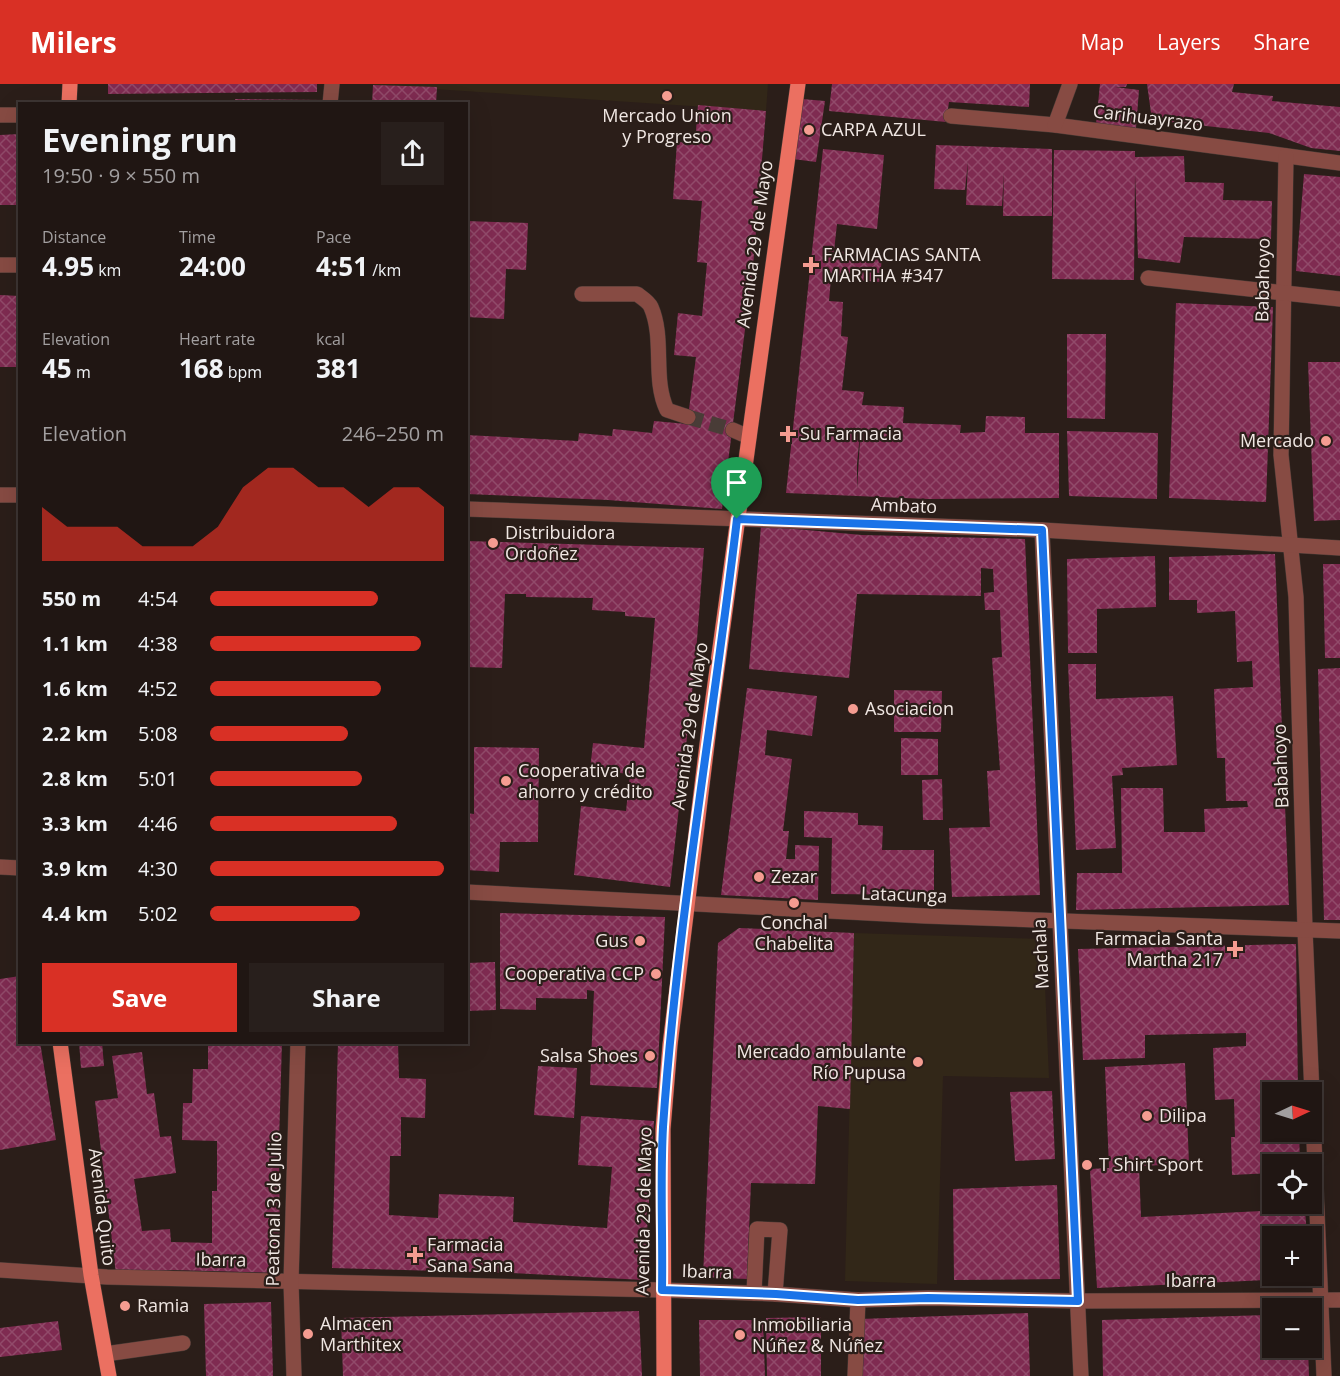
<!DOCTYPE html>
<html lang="en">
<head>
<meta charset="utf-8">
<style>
  body { margin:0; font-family:"Open Sans",sans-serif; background:#281f1c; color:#f1f3f6; height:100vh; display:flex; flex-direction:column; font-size:22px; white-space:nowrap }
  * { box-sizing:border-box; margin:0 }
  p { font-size:20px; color:#a29fa0 }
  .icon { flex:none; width:33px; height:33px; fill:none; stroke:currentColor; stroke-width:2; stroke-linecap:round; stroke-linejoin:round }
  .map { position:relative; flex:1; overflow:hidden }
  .side { position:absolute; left:18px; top:18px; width:450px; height:942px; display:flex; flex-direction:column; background:#201613; border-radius:0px; box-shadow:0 6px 24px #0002,0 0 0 2px #3d3533 }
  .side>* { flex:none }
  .needle { width:39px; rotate:86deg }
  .controls { position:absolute; left:1262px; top:998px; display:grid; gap:12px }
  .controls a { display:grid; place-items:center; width:60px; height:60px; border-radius:0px; background:#201613; box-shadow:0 6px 24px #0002,0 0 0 2px #3d3533; font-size:30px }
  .pin { position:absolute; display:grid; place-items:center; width:51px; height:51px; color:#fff; margin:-62px -26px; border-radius:50% 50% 50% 0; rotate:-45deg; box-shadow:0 0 6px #0007 }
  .pin .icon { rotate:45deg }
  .round { display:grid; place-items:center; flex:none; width:63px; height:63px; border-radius:0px; background:#281f1c }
  .headline { display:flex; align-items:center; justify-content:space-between; height:102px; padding:0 24px }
  h1 { font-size:33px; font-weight:700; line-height:45px }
  .figures { display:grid; grid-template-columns:repeat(3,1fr); gap:9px; height:102px; padding:6px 24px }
  .figures div { display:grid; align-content:center }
  .figures b { font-size:26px; font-weight:700 }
  .figures small { font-size:16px; font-weight:400 }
  .figures p { font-size:16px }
  .chart { height:168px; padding:12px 24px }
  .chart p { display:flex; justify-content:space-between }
  .chart svg { width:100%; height:108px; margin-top:6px; fill:#d93025; opacity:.7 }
  .action { display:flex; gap:12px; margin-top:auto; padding:12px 24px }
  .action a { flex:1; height:69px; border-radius:0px; background:#d93025; color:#fff; font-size:24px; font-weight:700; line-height:69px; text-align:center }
  .action a+a { background:#281f1c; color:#f1f3f6 }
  ul { padding:0 24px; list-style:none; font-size:20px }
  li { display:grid; grid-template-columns:96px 72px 1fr; align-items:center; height:45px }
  li i { height:15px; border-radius:8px; background:#d93025 }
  header { display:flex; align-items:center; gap:36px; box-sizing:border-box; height:84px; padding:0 30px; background:#d93025; color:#fff }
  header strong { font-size:28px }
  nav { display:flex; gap:33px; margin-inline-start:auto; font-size:21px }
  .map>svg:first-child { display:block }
  .commercial { fill:#322718 }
  .building { fill:url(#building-cross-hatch); fill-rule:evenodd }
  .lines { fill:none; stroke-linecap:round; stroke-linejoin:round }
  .minor-tunnel { stroke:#493c37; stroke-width:15; stroke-dasharray:15 8; stroke-linecap:butt }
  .minor-casing { stroke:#473a35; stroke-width:16 }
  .major-casing { stroke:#473a35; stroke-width:16 }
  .minor { stroke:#874b43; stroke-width:15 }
  .major { stroke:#eb7061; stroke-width:15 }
  .route-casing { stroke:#fff; stroke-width:12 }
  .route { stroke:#1a73e8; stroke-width:8 }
  .poi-dot { fill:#f59c91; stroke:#2b1e19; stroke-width:2 }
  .labels { text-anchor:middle; stroke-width:4.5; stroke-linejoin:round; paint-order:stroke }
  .poi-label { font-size:18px; fill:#f0e7e3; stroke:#2b1e19; text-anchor:start }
  .street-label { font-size:18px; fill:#f0e7e3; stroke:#2b1e19 }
</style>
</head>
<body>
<header>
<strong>Milers</strong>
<nav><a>Map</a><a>Layers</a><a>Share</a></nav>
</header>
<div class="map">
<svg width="1340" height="1292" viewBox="0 0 1340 1292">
  <defs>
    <pattern id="building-cross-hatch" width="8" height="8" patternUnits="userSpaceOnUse" patternTransform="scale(1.5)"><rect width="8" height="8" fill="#7f2b51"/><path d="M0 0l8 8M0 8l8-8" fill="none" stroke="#914a6a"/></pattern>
  </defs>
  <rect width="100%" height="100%" fill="#2b1e19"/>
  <g class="commercial">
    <polygon points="768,0 766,27 373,1 373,0"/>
    <polygon points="854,849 1043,855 1049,994 943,992 937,1200 845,1197"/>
  </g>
  <g class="building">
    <polygon points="108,0 317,0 317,8 108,10"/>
    <polygon points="832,0 1030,0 1029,23 949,18 946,38 829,27"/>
    <polygon points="1100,0 1127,0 1126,3 1115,3 1139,6 1136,44 1096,40"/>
    <polygon points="1147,0 1234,0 1232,8 1273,12 1272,17 1340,23 1340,67 1311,64 1269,49 1152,36"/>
    <polygon points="373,1 437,3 436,20 372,20"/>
    <polygon points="235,15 326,16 325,20 235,20"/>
    <polygon points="802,15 825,17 816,78 793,75"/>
    <polygon points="698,21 766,27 753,183 722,425 608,416 466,410 466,351 578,357 579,349 612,352 613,345 652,349 654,337 687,340 696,273 674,271 678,229 702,232 707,179 697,178 702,117 673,115 677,58 695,59"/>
    <polygon points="20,50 20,121 0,121 0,51"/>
    <polygon points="936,61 1052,65 1052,132 1003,132 1004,88 1002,122 966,121 968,77 965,106 934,105"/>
    <path d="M 823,65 L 884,71 L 877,145 L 837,140 L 834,167 L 882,171 L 880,198 L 831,194 L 829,217 L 843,218 L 841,252 L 848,253 L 842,306 L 864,308 L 862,321 L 904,323 L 903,339 L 961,341 L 960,349 L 985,348 L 986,332 L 1025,333 L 1025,349 L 1059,349 L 1059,414 L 928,415 L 786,409 ZM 861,340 L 857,405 L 857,380 Z"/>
    <polygon points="1054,66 1135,67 1135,73 1184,72 1185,98 1224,99 1223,116 1272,117 1271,155 1184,153 1180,179 1138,174 1135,89 1134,196 1052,195"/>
    <polygon points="1304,90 1340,93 1340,192 1296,187"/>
    <polygon points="466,137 528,139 526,186 506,185 504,235 466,233"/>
    <polygon points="0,211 20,212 20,283 0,283"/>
    <polygon points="1176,219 1273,223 1266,418 1169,414"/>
    <polygon points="1067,250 1106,250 1105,335 1067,334"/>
    <polygon points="1308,278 1340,278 1340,436 1314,437"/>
    <polygon points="1067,347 1158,349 1157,415 1069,412"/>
    <polygon points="761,442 862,451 1025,455 1040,811 952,813 949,744 990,743 987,687 1000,686 992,574 1002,573 1000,526 985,526 984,509 994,508 993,485 981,484 981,512 857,510 849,594 749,585"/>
    <polygon points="466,457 704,464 695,582 670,803 574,791 581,722 626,727 630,690 590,686 593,659 644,664 655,534 625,532 625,528 592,526 593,514 526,513 526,510 505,510 502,584 466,583"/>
    <polygon points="1275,470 1289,821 1076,826 1077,789 1122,789 1121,704 1163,704 1164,748 1205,748 1204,725 1248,723 1247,717 1226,717 1225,674 1217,674 1214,605 1253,603 1252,577 1237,578 1235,527 1197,529 1197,516 1169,516 1169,473"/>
    <polygon points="1155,472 1156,523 1097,525 1097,569 1068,569 1067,475"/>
    <polygon points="1323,480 1340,480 1340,574 1325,574"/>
    <polygon points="1068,580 1096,580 1096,615 1173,612 1177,681 1122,684 1123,691 1112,692 1116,764 1076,766"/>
    <polygon points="1340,584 1340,836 1324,836 1318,585"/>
    <polygon points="747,604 817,612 812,652 767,646 765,671 792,675 783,747 789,747 786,775 795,775 795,761 819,762 818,816 721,811"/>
    <polygon points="894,606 942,607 941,648 894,648"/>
    <polygon points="901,654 938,655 938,691 901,691"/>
    <polygon points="474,663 539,664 538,758 500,758 499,788 466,786 466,729 474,730"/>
    <polygon points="942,695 943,736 923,736 922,696"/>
    <polygon points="804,727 858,729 858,741 883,742 882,766 934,766 934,811 831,810 832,754 804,753"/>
    <polygon points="500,829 665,833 657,1004 590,1001 594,907 587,906 587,915 536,914 536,926 500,925"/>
    <polygon points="739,844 854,849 850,1025 818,1022 815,1100 751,1099 747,1195 703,1193 718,859"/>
    <polygon points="1296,860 1298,1008 1272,1008 1272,1047 1299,1047 1300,1080 1272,1080 1272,1089 1232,1091 1231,1053 1235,1053 1234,1015 1215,1016 1213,964 1246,962 1246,949 1145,951 1145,974 1083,976 1078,865"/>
    <polygon points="495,878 496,926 466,927 466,879"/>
    <polygon points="20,892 20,958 40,958 56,1056 0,1066 0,895"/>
    <polygon points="79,958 102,958 104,982 81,984"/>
    <polygon points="208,958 282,958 279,1058 280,1189 173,1186 116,1190 95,1017 118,1014 112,972 142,968 147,1010 154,1009 160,1053 171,1052 176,1089 134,1095 142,1147 170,1145 171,1158 212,1159 212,1107 217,1107 217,1057 182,1056 183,1019 192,1019 193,985 208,985"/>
    <polygon points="338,958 398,958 399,994 426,995 425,1034 401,1033 401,1072 390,1072 389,1131 438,1134 439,1110 514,1113 513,1138 607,1144 612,1083 578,1081 581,1032 654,1037 644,1196 512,1189 332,1184"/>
    <polygon points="1185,979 1189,1080 1139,1082 1141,1133 1305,1125 1307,1152 1272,1152 1272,1191 1309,1191 1309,1194 1097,1204 1090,1085 1109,1084 1105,983"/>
    <polygon points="538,982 577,984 574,1034 534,1031"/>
    <polygon points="1052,1007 1055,1075 1015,1077 1010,1008"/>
    <polygon points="1057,1101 1060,1195 954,1196 953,1105"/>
    <polygon points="271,1218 273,1292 206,1292 204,1220"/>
    <polygon points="639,1227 642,1292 343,1292 341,1234"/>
    <polygon points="1028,1229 1030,1292 863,1292 860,1235"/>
    <polygon points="1267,1231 1272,1231 1272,1263 1308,1263 1309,1292 1103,1292 1102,1236"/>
    <polygon points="821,1233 821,1292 767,1292 766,1234"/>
    <polygon points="699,1236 763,1236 765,1292 700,1292"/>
    <polygon points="58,1237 62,1266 0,1273 0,1244"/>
  </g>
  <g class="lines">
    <polyline class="minor-tunnel" points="688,333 733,346"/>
    <defs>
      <g id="minor">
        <polyline points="330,20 332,0"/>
        <polyline points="0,31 20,31"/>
        <polyline points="951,32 1055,41 1340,79"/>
        <polyline points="1055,41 1070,0"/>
        <polyline points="1286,72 1281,371 1296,513 1305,846 1324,1292"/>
        <polyline points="0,181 20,181"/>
        <polyline points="1148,194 1340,215"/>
        <path d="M 582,210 L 637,210 C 641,213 649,218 651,223 C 665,255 652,295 667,326 L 688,333"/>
        <polyline points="733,346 749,353"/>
        <polyline points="0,411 20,411"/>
        <polyline points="466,425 1042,446 1340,464"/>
        <polyline points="1042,446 1081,1292"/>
        <polyline points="0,783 20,784"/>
        <polyline points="466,808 925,832 1340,847"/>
        <polyline points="0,1186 107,1193 662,1206 775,1210 858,1216 928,1214 1078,1217 1340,1216"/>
        <polyline points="754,1209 757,1145 780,1146 775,1210"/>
        <polyline points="105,1270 183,1259"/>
        <polyline points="294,1292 291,1198 298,958"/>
        <polyline points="855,1292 858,1216"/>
      </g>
      <g id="major">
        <polyline points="69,20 70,0"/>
        <polyline points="60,958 91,1191 109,1292"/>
        <polyline points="664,1292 663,1045 670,961 710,636 798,0"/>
      </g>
    </defs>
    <use href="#minor" class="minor-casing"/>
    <use href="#major" class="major-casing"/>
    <use href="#minor" class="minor"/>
    <use href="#major" class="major"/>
  </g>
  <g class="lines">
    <defs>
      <path id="route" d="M 737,435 L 1042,446 L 1078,1217 L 928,1214 L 858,1216 L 776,1210 L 662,1206 C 663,1152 660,1097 663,1043 C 677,839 713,638 737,435 Z"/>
    </defs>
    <use href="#route" class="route-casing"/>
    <use href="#route" class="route"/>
  </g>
  <g class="poi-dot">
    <circle cx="667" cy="12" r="6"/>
    <circle cx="809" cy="46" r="6"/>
    <path d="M808 172h6v6h6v6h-6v6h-6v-6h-6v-6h6z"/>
    <path d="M785 341h6v6h6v6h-6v6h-6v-6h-6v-6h6z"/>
    <circle cx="1326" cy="357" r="6"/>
    <circle cx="493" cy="459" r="6"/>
    <circle cx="853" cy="625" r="6"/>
    <circle cx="506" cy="697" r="6"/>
    <circle cx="759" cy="793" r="6"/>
    <circle cx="794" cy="819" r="6"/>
    <circle cx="640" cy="857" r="6"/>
    <path d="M1232 856h6v6h6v6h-6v6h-6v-6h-6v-6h6z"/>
    <circle cx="656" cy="890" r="6"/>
    <circle cx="650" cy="972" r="6"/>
    <circle cx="918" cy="978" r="6"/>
    <circle cx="1147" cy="1032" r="6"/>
    <circle cx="1087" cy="1081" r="6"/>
    <path d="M412 1162h6v6h6v6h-6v6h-6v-6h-6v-6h6z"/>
    <circle cx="125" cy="1222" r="6"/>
    <circle cx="308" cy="1250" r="6"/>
    <circle cx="740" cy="1251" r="6"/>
  </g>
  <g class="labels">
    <g class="poi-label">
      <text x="667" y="38" text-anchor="middle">Mercado Union<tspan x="667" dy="21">y Progreso</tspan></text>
      <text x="821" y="52">CARPA AZUL</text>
      <text x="823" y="177">FARMACIAS SANTA<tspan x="823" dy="21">MARTHA #347</tspan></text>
      <text x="800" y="356">Su Farmacia</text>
      <text x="1314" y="363" text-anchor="end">Mercado</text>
      <text x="505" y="455">Distribuidora<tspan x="505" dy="21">Ordoñez</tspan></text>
      <text x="865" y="631">Asociacion</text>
      <text x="518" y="693">Cooperativa de<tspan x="518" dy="21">ahorro y crédito</tspan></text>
      <text x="771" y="799">Zezar</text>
      <text x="794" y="845" text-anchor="middle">Conchal<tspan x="794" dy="21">Chabelita</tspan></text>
      <text x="1223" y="861" text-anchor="end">Farmacia Santa<tspan x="1223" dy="21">Martha 217</tspan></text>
      <text x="628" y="863" text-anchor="end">Gus</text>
      <text x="644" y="896" text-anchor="end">Cooperativa CCP</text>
      <text x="906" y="974" text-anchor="end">Mercado ambulante<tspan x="906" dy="21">Río Pupusa</tspan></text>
      <text x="638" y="978" text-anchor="end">Salsa Shoes</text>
      <text x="1159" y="1038">Dilipa</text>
      <text x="1099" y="1087">T Shirt Sport</text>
      <text x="427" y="1167">Farmacia<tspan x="427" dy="21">Sana Sana</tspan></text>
      <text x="137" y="1228">Ramia</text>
      <text x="320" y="1246">Almacen<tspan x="320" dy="21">Marthitex</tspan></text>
      <text x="752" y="1247">Inmobiliaria<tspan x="752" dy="21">Núñez &amp; Núñez</tspan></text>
    </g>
    <g class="street-label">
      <text transform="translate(1148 34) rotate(7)" y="6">Carihuayrazo</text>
      <text transform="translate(755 160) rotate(-82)" y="6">Avenida 29 de Mayo</text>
      <text transform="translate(1263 196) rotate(-89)" y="6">Babahoyo</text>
      <text transform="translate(904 422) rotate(2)" y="6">Ambato</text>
      <text transform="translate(690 642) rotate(-82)" y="6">Avenida 29 de Mayo</text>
      <text transform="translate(1281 682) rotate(-92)" y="6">Babahoyo</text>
      <text transform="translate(904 811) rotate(2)" y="6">Latacunga</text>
      <text transform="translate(1041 870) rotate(-93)" y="6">Machala</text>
      <text transform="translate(102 1123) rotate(83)" y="6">Avenida Quito</text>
      <text transform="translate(274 1125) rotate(-89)" y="6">Peatonal 3 de Julio</text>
      <text transform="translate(644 1127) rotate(-89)" y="6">Avenida 29 de Mayo</text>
      <text transform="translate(221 1176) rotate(1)" y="6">Ibarra</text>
      <text transform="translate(707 1188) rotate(2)" y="6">Ibarra</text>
      <text x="1191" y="1203">Ibarra</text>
    </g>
  </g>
</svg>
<div class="controls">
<a><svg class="needle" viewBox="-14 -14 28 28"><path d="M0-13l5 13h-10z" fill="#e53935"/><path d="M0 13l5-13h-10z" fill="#a29fa0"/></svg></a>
<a><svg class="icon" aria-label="locate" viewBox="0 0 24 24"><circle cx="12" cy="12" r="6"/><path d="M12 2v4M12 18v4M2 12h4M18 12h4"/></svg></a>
<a>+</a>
<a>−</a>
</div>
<div class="pin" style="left:737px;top:435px;background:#1e9e55"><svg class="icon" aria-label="arrive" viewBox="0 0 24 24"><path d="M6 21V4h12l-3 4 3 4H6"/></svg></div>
<section class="side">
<div class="headline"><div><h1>Evening run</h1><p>19:50 · 9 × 550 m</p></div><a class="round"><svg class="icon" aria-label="share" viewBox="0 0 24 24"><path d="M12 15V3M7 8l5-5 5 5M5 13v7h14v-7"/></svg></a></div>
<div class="figures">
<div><p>Distance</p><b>4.95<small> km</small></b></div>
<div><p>Time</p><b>24:00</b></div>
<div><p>Pace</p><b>4:51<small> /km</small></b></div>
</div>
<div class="figures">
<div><p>Elevation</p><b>45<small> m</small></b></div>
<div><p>Heart rate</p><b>168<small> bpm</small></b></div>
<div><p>kcal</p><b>381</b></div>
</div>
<div class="chart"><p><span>Elevation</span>246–250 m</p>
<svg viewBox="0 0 160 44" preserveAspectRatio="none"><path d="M0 44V22L10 30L20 30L30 30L40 38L50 38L60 38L70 30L80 14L90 6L100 6L110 14L120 14L130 22L140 14L150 14L160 22V44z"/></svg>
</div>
<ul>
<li><b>550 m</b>4:54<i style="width:72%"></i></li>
<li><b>1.1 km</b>4:38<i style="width:90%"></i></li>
<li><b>1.6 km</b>4:52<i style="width:73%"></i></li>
<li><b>2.2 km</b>5:08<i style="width:59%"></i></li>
<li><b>2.8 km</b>5:01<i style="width:65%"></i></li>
<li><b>3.3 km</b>4:46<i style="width:80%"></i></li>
<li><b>3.9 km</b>4:30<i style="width:100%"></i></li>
<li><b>4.4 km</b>5:02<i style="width:64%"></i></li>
</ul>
<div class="action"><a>Save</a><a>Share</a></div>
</section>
</div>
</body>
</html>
